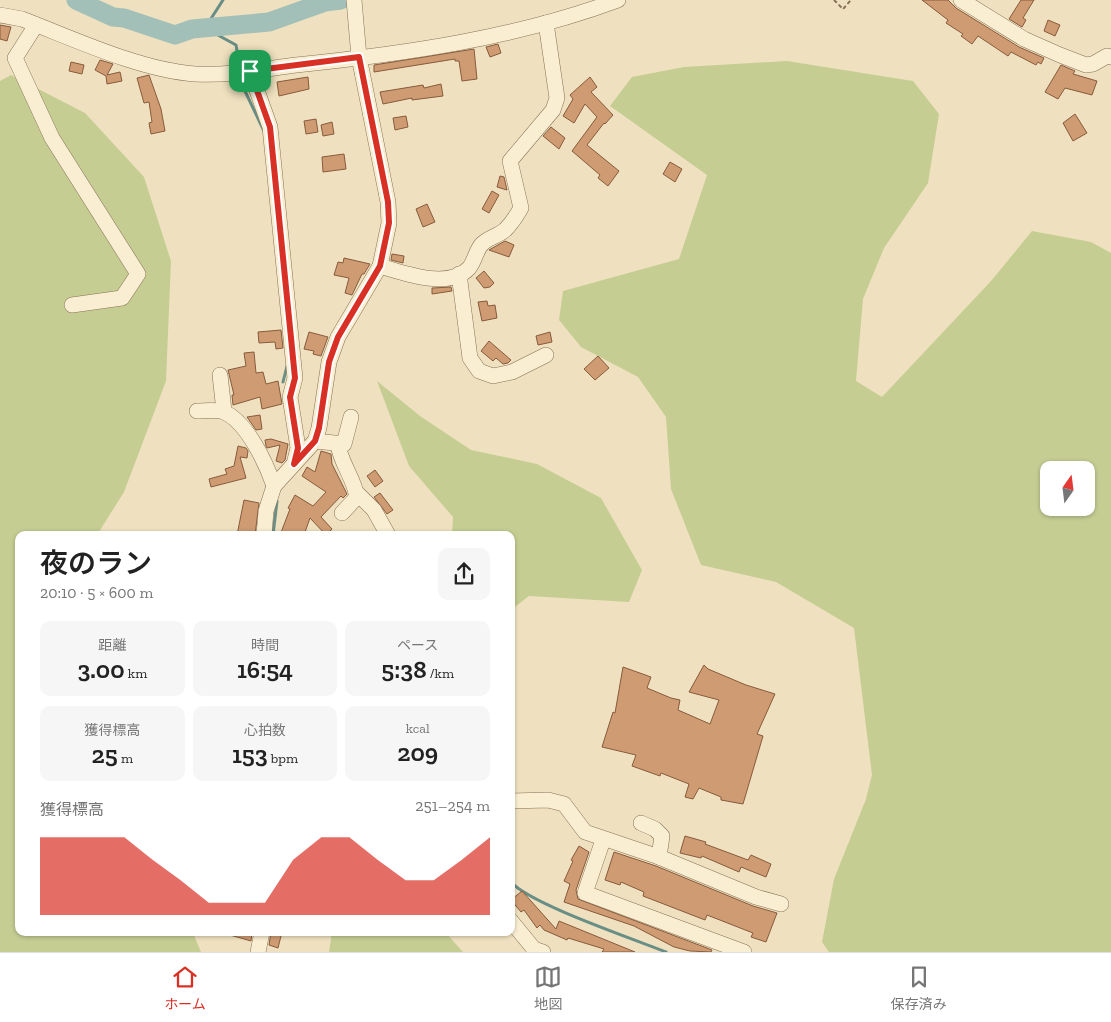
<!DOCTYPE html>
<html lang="ja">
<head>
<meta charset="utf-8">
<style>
  body { margin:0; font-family:"Zilla Slab","Noto Sans JP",serif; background:#f6f6f6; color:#222; height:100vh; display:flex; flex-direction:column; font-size:19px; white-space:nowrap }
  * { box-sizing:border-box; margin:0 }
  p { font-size:16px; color:#767676 }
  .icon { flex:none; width:28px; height:28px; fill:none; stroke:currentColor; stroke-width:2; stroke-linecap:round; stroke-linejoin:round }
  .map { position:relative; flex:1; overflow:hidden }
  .panel { position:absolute; left:15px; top:531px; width:500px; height:405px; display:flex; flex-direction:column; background:#fff; border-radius:10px; box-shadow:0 1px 4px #0004 }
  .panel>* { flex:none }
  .needle { width:32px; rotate:14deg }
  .fabs { position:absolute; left:1040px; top:461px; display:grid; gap:10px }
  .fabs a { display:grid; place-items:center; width:55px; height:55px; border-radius:10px; background:#fff; box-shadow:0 1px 4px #0004; font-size:25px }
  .pin { position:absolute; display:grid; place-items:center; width:42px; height:42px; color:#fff; margin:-21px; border-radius:10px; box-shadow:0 2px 8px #0006 }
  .round { display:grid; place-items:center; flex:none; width:52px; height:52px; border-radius:10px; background:#f6f6f6 }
  .overview { display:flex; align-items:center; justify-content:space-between; height:85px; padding:0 25px }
  h1 { font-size:28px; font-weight:600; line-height:38px }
  .metrics { display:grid; grid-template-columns:repeat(3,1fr); gap:8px; height:85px; padding:5px 25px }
  .metrics div { display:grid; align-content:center; border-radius:10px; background:#f6f6f6; text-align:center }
  .metrics b { font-size:25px; font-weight:600 }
  .metrics small { font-size:14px; font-weight:400 }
  .metrics p { font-size:14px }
  .chart { height:140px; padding:10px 25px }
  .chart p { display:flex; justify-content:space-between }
  .chart svg { width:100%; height:90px; margin-top:5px; fill:#d93025; opacity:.7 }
  .menu { display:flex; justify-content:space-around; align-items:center; height:70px; border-top:1px solid #e0e0e0; background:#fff; font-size:14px; color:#767676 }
  .menu a { display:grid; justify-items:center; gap:2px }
  .menu .selected { color:#d93025 }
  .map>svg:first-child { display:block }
  .green { fill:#c5cd93; fill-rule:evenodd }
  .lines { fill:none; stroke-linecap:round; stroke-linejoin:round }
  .stream { stroke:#698e86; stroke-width:3 }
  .river { stroke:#a2c0b8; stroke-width:19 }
  .building { fill:#ce9b73; stroke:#875b3c }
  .minor-casing { stroke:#877257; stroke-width:16 }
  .path { stroke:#877257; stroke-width:2; stroke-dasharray:4 2.5; stroke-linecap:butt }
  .minor { stroke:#f9eed2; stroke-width:15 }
  .route-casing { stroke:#fff; stroke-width:10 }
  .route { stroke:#d93025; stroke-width:6 }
</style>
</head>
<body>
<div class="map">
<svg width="1111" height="952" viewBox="0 0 1111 952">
  <rect width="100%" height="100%" fill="#efe1bf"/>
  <g class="green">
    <path d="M 787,61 L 913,81 L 939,114 L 928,183 L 884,248 L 863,299 L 856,381 L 882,397 L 992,280 L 1032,231 L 1091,242 L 1111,253 L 1111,952 L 829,952 L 822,942 L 834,879 L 866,799 L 872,775 L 854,628 L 776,582 L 701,565 L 671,489 L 666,417 L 638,377 L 581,347 L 559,320 L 563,291 L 679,259 L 707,175 L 610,106 L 632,77 L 684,67 ZM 1049,470 L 1086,470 L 1086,508 L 1049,508 Z"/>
    <polygon points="11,75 85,113 144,177 171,261 166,381 124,492 97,535 19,535 19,932 193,933 201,952 0,952 0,81"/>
    <polygon points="377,381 420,416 471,450 537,464 601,498 642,570 629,602 529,596 511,610 511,535 452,535 453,517 409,466"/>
    <polygon points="332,932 446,933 463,952 329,952"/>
  </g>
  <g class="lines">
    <g class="stream">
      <polyline points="223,0 205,28 236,45 239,62"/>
      <polyline points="243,80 244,89 264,131"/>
      <polyline points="283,382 287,366"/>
      <polyline points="273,535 277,501"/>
      <path d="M 511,882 C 530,904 634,939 666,952"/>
    </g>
    <polyline class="river" points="76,0 113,17 124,18 175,35 192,29 269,22 325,2 341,0"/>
  </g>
  <g class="building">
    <polygon points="922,0 948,0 956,8 1019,47 1044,58 1041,64 1038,62 1036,65 1011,52 1008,56 978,36 972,44 961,36 963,34 946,23 948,20"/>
    <polygon points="1021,0 1034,0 1023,18 1026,20 1022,27 1009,19"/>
    <polygon points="1048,20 1060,25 1055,36 1044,31"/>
    <polygon points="0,25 11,27 7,41 0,39"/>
    <polygon points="498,44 501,53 490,57 486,47"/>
    <polygon points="474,49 477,79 462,81 459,61 455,61 455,59 374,72 374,65"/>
    <polygon points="100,60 113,64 107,75 120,72 122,81 107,84 106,76 95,70"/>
    <polygon points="71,62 84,65 82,74 69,71"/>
    <polygon points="1061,65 1075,71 1073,74 1097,81 1092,95 1065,88 1058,99 1045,92"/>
    <polygon points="149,75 161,109 165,131 151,134 149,123 152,122 149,102 144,103 137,78"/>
    <polygon points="308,77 309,89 279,96 277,82"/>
    <polygon points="590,77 597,87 591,92 613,115 605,124 604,123 587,145 619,171 608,186 598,178 600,175 572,151 597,117 585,104 574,123 563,116 573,99 570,95"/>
    <polygon points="441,84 443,96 412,100 412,98 383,104 380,92 423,85 424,88"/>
    <polygon points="1075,114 1087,133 1073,141 1063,123"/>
    <polygon points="406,116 408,127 395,130 393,118"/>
    <polygon points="316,119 318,132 306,134 304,121"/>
    <polygon points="332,122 334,134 323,136 321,125"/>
    <polygon points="551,127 565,138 559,149 543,136"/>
    <polygon points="344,154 346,169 323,172 322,157"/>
    <polygon points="670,162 682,169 675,182 663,174"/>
    <polygon points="500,176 504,177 507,190 497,187"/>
    <polygon points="492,191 499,195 489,213 482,209"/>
    <polygon points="427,204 435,222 423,227 416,209"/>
    <polygon points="505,241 514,245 509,257 489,250"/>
    <polygon points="392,254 404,256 403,263 391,260"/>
    <polygon points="344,258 370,264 364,274 362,274 352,295 345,293 349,278 334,275 338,262 343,263"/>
    <polygon points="484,271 494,283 490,287 484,288 476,278"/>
    <polygon points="451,287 452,291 432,294 432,288"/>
    <polygon points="487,301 488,306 495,305 497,318 482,321 478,302"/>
    <polygon points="281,330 283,348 276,349 275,342 259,343 258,332"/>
    <polygon points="309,332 328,337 321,356 313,354 314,351 304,349"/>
    <polygon points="550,332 552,342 538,345 536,336"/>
    <polygon points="489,341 511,360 508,363 503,364 496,358 493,361 481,351"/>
    <polygon points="254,352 256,373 263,372 266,384 278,381 282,404 262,409 260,397 233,405 232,395 234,395 228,370 246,366 244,353"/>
    <polygon points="598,356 609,368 595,380 584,369"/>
    <polygon points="260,415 262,429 256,430 247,417"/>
    <polygon points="271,439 288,444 285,460 282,463 276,461 280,445 267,448 266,446 265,440"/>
    <polygon points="238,446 246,448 248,451 247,458 240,457 246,478 211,487 209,479 227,474 225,469 234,466"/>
    <polygon points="321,451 331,454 332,464 347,494 343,498 341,496 321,517 332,529 326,535 310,518 304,535 280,535 290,509 288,508 295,495 313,506 326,492 302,476 307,467 315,472"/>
    <polygon points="375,470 383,481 375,487 367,476"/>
    <polygon points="380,493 393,510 387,514 374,497"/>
    <polygon points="244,500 259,503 255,535 237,535"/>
    <polygon points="704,665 708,669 746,685 775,694 757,734 763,736 743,804 721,800 721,797 699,788 693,799 685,797 689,784 661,773 660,776 632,766 636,755 602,747 613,712 615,713 623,667 651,677 647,688 671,698 680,700 678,710 710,724 719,700 689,692"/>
    <polygon points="685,836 706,842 705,844 748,860 751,855 771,864 766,877 741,867 739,872 702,856 701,858 680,853"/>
    <polygon points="579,846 589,852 576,890 578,899 712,950 711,952 690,951 674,947 634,926 564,902 570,884 564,881 573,861 571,860"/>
    <polygon points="614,852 656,866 753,906 777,913 766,942 751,937 753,933 707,915 705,920 643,896 644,892 621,882 620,885 605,880"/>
    <polygon points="522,891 556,929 559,921 635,952 602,952 604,949 568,938 567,940 544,930 540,925 537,928 524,910 521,912 511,900"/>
    <polygon points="230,932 252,932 251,941 230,935"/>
    <polygon points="271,932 282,932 278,948 269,945"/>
  </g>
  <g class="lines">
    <defs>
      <g id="minor">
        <polyline points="961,0 1024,39 1060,55 1086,65 1093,64 1107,56 1111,57"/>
        <path d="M 0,15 L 22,19 C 74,39 140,70 195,74 C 228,76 264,69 296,65 C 404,54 516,38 618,0"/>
        <polyline points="36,25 15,58 52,138 138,274 122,298 72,305"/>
        <polyline points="250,71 270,127 295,378 290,397 298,448 294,464"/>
        <path d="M 380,266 C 403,273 449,290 469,268 C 475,261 476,250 482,244 C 489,237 498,236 505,230 C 511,224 517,215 521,208 L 510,161 L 553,110 L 557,98 L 546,23"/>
        <polyline points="459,274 470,358 479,371 493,376 512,372 546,355"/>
        <polyline points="220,375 224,411"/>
        <path d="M 197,411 C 205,411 217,409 224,412 C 247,422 266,463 274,486"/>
        <polyline points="315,441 344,444 351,417"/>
        <path d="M 338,444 C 340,462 354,478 357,497 L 342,513"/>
        <polyline points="356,492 374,510 388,535"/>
        <polyline points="264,535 266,511 274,486 315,441 319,428 329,362 338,337 380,266 389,223 388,202 359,57 354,0"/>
        <polyline points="511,801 548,800 564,804 585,832 659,857 756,897 781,904"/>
        <polyline points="641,823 655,829 662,836 659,857"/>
        <polyline points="603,840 585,893 744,952"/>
        <polyline points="511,921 534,949 543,952"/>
        <polyline points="258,952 262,932"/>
      </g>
    </defs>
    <use href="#minor" class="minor-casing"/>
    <g class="path">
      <polyline points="834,0 843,9 851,0"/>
      <polyline points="331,935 332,932"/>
    </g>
    <use href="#minor" class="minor"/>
  </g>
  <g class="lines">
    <defs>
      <polygon id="route" points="359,57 388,202 389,223 380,266 338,337 329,362 319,428 315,441 294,464 298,448 290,397 295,378 270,127 250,71"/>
    </defs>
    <use href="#route" class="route-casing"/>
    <use href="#route" class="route"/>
  </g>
</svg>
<div class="fabs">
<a><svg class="needle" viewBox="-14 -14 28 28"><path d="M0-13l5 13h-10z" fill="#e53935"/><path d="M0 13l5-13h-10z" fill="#767676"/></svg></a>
</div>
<div class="pin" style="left:250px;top:71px;background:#1e9e55"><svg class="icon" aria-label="arrive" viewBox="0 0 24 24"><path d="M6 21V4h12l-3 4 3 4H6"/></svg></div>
<section class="panel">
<div class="overview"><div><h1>夜のラン</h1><p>20:10 · 5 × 600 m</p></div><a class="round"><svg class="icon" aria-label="share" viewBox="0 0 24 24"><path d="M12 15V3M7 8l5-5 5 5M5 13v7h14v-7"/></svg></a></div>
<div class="metrics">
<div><p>距離</p><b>3.00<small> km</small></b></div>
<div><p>時間</p><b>16:54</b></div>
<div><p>ペース</p><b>5:38<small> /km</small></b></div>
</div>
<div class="metrics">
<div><p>獲得標高</p><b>25<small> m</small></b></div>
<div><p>心拍数</p><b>153<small> bpm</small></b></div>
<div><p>kcal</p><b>209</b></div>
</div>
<div class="chart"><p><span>獲得標高</span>251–254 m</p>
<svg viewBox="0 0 160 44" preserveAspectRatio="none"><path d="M0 44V6L10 6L20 6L30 6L40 17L50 27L60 38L70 38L80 38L90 17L100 6L110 6L120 17L130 27L140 27L150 17L160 6V44z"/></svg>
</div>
</section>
</div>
<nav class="menu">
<a class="selected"><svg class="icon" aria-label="home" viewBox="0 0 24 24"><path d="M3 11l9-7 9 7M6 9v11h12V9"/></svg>ホーム</a>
<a><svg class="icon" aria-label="map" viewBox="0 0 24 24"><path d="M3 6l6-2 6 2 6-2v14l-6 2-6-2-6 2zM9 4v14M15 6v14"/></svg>地図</a>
<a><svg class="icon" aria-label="saved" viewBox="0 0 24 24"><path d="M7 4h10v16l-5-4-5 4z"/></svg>保存済み</a>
</nav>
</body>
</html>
